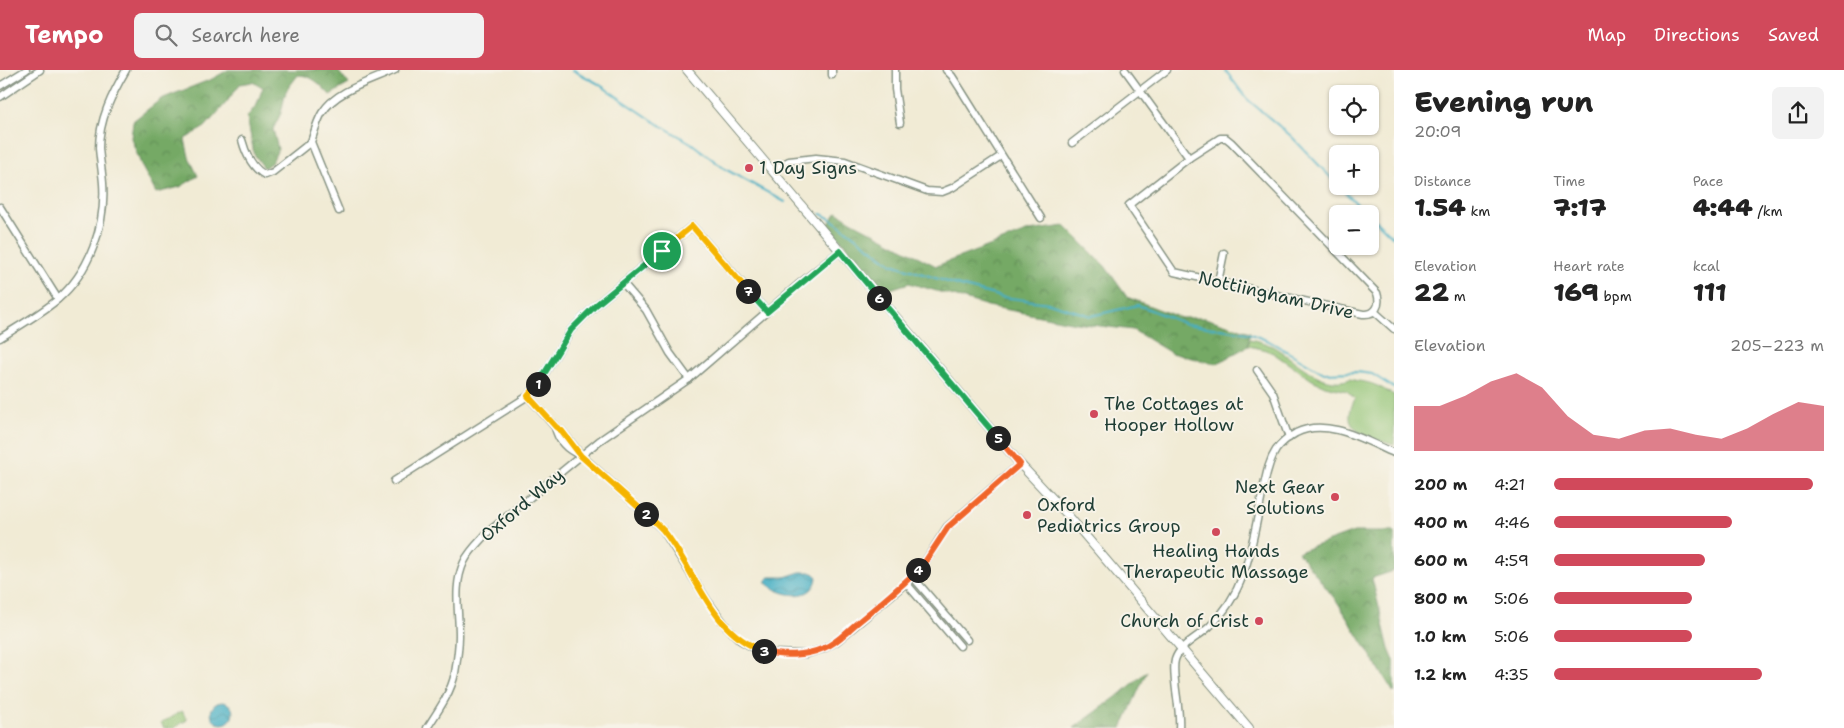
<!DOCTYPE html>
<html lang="en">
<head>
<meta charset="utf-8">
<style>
  body { margin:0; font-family:"Shantell Sans",sans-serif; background:#f2f2f2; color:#222; height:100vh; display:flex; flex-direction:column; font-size:19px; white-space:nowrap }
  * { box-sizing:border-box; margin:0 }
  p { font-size:16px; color:#767676 }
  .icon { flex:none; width:28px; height:28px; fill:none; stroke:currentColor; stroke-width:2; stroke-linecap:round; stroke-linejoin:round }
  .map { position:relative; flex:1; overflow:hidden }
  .drawer { display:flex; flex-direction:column; background:#fff; width:450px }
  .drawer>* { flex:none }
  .fabs { position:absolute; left:1329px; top:15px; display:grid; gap:10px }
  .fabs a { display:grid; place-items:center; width:50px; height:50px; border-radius:8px; background:#fff; box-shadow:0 1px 4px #0004; font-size:25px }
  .pin { position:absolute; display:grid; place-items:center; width:42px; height:42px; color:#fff; margin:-21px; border:2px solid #fff; border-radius:50%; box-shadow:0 1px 5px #0007 }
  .km { position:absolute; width:25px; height:25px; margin:-12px; border-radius:50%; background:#222; color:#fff; font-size:14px; line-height:25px; text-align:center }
  .round { display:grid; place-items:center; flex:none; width:52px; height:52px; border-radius:8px; background:#f2f2f2 }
  .overview { display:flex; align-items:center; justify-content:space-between; height:85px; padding:0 20px }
  h1 { font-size:28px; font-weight:800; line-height:38px }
  .figures { display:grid; grid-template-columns:repeat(3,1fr); gap:8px; height:85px; padding:5px 20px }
  .figures div { display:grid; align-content:center }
  .figures b { font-size:25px; font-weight:800 }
  .figures small { font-size:14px; font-weight:400 }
  .figures p { font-size:14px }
  .chart { height:140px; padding:10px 20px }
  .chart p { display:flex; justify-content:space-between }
  .chart svg { width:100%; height:90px; margin-top:5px; fill:#d1495b; opacity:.7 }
  ul { padding:0 20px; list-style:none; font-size:16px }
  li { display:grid; grid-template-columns:80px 60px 1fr; align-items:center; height:38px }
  li i { height:12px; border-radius:6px; background:#d1495b }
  header { display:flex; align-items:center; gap:30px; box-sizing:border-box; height:70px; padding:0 25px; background:#d1495b; color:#fff }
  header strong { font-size:24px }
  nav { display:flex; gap:28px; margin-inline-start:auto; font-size:18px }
  .search { width:350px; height:45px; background:#f2f2f2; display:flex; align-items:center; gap:12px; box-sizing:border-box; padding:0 18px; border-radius:8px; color:#767676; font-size:19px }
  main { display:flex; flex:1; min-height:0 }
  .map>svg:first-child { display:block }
  .forest { fill:url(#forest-crowns); stroke:#4a734c }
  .park { fill:#91c373; stroke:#588054 }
  .water { fill:url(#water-waves); stroke:#32767c }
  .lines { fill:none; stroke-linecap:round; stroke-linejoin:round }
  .stream { stroke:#45afc4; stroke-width:2 }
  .minor-casing { stroke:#889484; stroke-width:9 }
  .tertiary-casing { stroke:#889484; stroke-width:10 }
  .minor { stroke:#fff; stroke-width:6 }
  .tertiary { stroke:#fff; stroke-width:8 }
  .split-1-casing { stroke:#fff; stroke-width:10 }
  .split-2-casing { stroke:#fff; stroke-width:10 }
  .split-3-casing { stroke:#fff; stroke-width:10 }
  .split-4-casing { stroke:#fff; stroke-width:10 }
  .split-5-casing { stroke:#fff; stroke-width:10 }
  .split-6-casing { stroke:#fff; stroke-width:10 }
  .split-7-casing { stroke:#fff; stroke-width:10 }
  .split-8-casing { stroke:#fff; stroke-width:10 }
  .split-1 { stroke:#22a559; stroke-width:6 }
  .split-2 { stroke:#f5b400; stroke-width:6 }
  .split-3 { stroke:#f5b400; stroke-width:6 }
  .split-4 { stroke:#f0652b; stroke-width:6 }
  .split-5 { stroke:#f0652b; stroke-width:6 }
  .split-6 { stroke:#22a559; stroke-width:6 }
  .split-7 { stroke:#22a559; stroke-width:6 }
  .split-8 { stroke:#f5b400; stroke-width:6 }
  .poi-dot { fill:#d1495b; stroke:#f7f3e8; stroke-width:2 }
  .labels { text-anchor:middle; stroke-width:4; stroke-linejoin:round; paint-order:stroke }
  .poi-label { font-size:18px; fill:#1f3d34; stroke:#f7f3e8; text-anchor:start }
  .street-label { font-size:18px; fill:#1f3d34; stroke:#f7f3e8 }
</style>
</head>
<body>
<header>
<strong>Tempo</strong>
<div class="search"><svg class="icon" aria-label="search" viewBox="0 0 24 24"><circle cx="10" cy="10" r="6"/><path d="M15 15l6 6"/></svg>Search here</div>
<nav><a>Map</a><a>Directions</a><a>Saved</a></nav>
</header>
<main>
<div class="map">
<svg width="1394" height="658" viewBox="0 0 1394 658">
  <defs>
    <pattern id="forest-crowns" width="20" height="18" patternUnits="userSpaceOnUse" patternTransform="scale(1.25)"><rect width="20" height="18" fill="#74a965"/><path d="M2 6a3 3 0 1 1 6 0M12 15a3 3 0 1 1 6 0" fill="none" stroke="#5f8b54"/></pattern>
    <pattern id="water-waves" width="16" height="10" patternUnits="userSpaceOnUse" patternTransform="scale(1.25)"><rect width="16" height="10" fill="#45afc4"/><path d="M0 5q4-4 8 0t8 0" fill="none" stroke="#3990a0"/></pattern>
  </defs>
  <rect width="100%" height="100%" fill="#f7f3e8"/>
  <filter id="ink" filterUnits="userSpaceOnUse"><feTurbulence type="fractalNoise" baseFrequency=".02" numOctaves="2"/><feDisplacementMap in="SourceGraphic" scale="10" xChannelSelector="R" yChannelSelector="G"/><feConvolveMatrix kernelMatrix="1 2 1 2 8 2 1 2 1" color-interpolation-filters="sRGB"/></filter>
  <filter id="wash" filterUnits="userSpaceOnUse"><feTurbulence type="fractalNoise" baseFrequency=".0096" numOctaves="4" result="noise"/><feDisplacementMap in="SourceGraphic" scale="20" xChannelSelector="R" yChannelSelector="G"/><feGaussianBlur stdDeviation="1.12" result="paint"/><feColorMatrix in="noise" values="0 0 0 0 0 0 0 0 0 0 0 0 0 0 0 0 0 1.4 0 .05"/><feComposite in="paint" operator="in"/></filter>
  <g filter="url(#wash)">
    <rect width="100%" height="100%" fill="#f1ebd5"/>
    <g class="forest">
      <path d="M 228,0 L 337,0 L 349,14 L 330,25 C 321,15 312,5 298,5 L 286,21 L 281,43 L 273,59 L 278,79 L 272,92 L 264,98 L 254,84 L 247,47 L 257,34 L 263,17 L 252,12 L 240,14 L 226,33 L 205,57 L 185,69 L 189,87 L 198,106 L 180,117 L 156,123 L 142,97 L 131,68 L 133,51 L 161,29 L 212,9 Z"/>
      <polygon points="837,142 851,151 936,196 1029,161 1065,156 1105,196 1127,227 1181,248 1205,248 1250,262 1248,276 1216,294 1171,283 1133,260 1076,253 988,236 909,213 884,221 828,155"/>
      <polygon points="1354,462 1394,462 1394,501 1372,508 1389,579 1394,591 1394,623 1338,533 1298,482"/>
      <polygon points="1147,601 1122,658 1074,658 1123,622"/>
    </g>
    <g class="park">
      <path d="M 1250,269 C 1258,271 1265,273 1272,276 C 1296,289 1321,320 1350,309 C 1359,312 1366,311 1375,315 C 1382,317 1387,322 1394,325 L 1394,375 C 1370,367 1337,363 1355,329 L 1347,321 L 1325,316 L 1312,310 L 1273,283 L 1263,279 L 1248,276 Z"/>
      <polygon points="182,641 187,650 174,658 164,658 161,653"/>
    </g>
    <g class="water">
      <path d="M 800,502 L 810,502 L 815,504 L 817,508 C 813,533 780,526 766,513 L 766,510 L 770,507 L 785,507 Z"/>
      <circle cx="222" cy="643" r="11"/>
    </g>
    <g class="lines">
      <g class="stream">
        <polyline points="573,0 597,13 655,52 691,73 725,99 785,132"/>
        <polyline points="1225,0 1247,29 1291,66 1338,115"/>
        <polyline points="1338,116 1368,144"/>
        <polyline points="821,144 831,149 892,194 960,216 1002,227 1049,233 1091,246 1138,235 1186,254 1248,263 1269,271 1324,303 1357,302 1372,304 1394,318"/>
        <polyline points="1370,145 1394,168"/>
      </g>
    </g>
  </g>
  <g filter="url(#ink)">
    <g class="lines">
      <defs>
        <g id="minor">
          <polyline points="895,0 895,19 900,53"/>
          <polyline points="946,0 952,6 961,20 1041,148"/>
          <polyline points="1125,0 1189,88"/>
          <polyline points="832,5 832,0"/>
          <polyline points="0,16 26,0"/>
          <polyline points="0,27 40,0"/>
          <path d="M 1220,68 L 1226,68 L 1231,72 L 1377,223 C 1381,235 1376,245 1363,244 L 1174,202 L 1129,135 L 1189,88 Z"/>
          <path d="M 242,70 C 246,85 252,98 265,105 L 273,102 L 311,72"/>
          <polyline points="1072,73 1167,0"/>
          <polyline points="772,100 789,91 816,88 845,91 927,121 942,122 952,118 1001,86"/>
          <polyline points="0,137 58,229"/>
          <path d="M 339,141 L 311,72 C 314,63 317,51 322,43 C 336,20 372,11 395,0"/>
          <polyline points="1218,212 1224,183"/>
          <polyline points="623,213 646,240 670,283 689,309"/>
          <polyline points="1375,242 1394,259"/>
          <path d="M 0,268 C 19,256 40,244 57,230 C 90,202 106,155 103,113 C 102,101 100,90 99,78 C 99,50 112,24 126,0"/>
          <polyline points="1257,300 1273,323 1289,368"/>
          <polyline points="528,326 555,357 562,361 581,385 663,460 707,530 726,556 740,570 754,578 770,583 806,584 823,579 837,571 906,513 923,495 947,457 1020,394"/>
          <path d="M 555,357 C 558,371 567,380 580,385"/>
          <polyline points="394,411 528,326 542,308 571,260 596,235 692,156 767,242"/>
          <polyline points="912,506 967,570"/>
          <polyline points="906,513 960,576"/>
          <path d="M 427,658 C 438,641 451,623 455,603 C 457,591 459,578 459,565 C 459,540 453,516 464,492 C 469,481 479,472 488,462 L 599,371 L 689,309 L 799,214 L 840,181"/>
          <path d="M 1179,658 C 1181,638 1171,605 1175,590 C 1180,574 1199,567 1210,556 C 1225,542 1236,524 1243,505 C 1253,478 1257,448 1263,420 C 1266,407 1268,392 1276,380 C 1281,373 1289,367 1296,363 C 1327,347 1366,371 1394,383"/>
        </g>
        <polyline id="tertiary" points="687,0 1020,394 1066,443 1249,658"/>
      </defs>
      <use href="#minor" class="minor-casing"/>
      <use href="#tertiary" class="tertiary-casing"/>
      <use href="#minor" class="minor"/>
      <use href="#tertiary" class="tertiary"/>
    </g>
  </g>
  <g class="lines" filter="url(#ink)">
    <defs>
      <polyline id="split-1" points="538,314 571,260 596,235 662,181"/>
      <polyline id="split-2" points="538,314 528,326 556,357 562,361 581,386 646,444"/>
      <path id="split-3" d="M 646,444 C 652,449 658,455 663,460 C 696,500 710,563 764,581"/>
      <path id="split-4" d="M 764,581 C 781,587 806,586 824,578 C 837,573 846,562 857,553 C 878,536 898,519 918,500"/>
      <polyline id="split-5" points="918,500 923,495 948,457 1020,394 998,368"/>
      <polyline id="split-6" points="879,228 998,368"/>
      <polyline id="split-7" points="748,221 767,242 840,181 879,228"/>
      <polyline id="split-8" points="662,181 692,156 748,221"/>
    </defs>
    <use href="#split-1" class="split-1-casing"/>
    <use href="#split-2" class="split-2-casing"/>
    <use href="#split-3" class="split-3-casing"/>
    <use href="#split-4" class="split-4-casing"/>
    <use href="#split-5" class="split-5-casing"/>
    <use href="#split-6" class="split-6-casing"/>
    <use href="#split-7" class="split-7-casing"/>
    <use href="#split-8" class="split-8-casing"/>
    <use href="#split-1" class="split-1"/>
    <use href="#split-2" class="split-2"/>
    <use href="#split-3" class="split-3"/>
    <use href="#split-4" class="split-4"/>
    <use href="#split-5" class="split-5"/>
    <use href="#split-6" class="split-6"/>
    <use href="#split-7" class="split-7"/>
    <use href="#split-8" class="split-8"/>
  </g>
  <g class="poi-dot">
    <circle cx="749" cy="98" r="5"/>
    <circle cx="1094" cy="344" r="5"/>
    <circle cx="1335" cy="427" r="5"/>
    <circle cx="1027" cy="445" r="5"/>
    <circle cx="1216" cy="462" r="5"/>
    <circle cx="1259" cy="551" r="5"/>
  </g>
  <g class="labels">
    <g class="poi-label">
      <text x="759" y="104">1 Day Signs</text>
      <text x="1104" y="340">The Cottages at<tspan x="1104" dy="21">Hooper Hollow</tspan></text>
      <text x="1325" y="423" text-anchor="end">Next Gear<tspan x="1325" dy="21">Solutions</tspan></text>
      <text x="1037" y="441">Oxford<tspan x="1037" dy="21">Pediatrics Group</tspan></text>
      <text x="1216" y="487" text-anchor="middle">Healing Hands<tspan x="1216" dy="21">Therapeutic Massage</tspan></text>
      <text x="1249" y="557" text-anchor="end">Church of Crist</text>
    </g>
    <g class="street-label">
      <text transform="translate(1276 225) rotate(13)" y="6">Nottiingham Drive</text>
      <text transform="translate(522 435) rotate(-40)" y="6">Oxford Way</text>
    </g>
  </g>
</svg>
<div class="fabs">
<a><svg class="icon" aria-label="locate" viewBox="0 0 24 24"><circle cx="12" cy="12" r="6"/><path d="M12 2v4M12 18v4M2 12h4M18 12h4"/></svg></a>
<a>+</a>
<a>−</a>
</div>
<div class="pin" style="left:662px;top:181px;background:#1e9e55"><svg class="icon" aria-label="arrive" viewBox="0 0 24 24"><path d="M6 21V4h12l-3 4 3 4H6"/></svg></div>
<b class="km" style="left:538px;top:314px">1</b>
<b class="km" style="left:646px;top:444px">2</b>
<b class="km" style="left:764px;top:581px">3</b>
<b class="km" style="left:918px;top:500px">4</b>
<b class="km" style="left:998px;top:368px">5</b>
<b class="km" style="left:879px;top:228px">6</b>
<b class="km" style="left:748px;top:221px">7</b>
</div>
<section class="drawer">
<div class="overview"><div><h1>Evening run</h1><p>20:09</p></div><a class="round"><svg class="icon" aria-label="share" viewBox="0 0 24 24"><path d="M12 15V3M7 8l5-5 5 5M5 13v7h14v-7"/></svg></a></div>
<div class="figures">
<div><p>Distance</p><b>1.54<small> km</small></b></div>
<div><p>Time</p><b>7:17</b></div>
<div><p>Pace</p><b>4:44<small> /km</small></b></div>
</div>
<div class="figures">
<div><p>Elevation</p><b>22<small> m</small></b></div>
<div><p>Heart rate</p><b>169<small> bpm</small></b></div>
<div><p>kcal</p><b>111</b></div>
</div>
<div class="chart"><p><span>Elevation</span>205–223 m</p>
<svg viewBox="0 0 160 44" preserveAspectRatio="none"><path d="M0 44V22L10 22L20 17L30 10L40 6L50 13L60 27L70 36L80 38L90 34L100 33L110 36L120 38L130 33L140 26L150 20L160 22V44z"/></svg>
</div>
<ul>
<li><b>200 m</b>4:21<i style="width:96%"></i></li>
<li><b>400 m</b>4:46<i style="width:66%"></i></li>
<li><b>600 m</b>4:59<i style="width:56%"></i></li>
<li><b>800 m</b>5:06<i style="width:51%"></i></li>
<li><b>1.0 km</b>5:06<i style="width:51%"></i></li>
<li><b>1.2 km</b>4:35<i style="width:77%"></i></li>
</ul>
</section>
</main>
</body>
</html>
